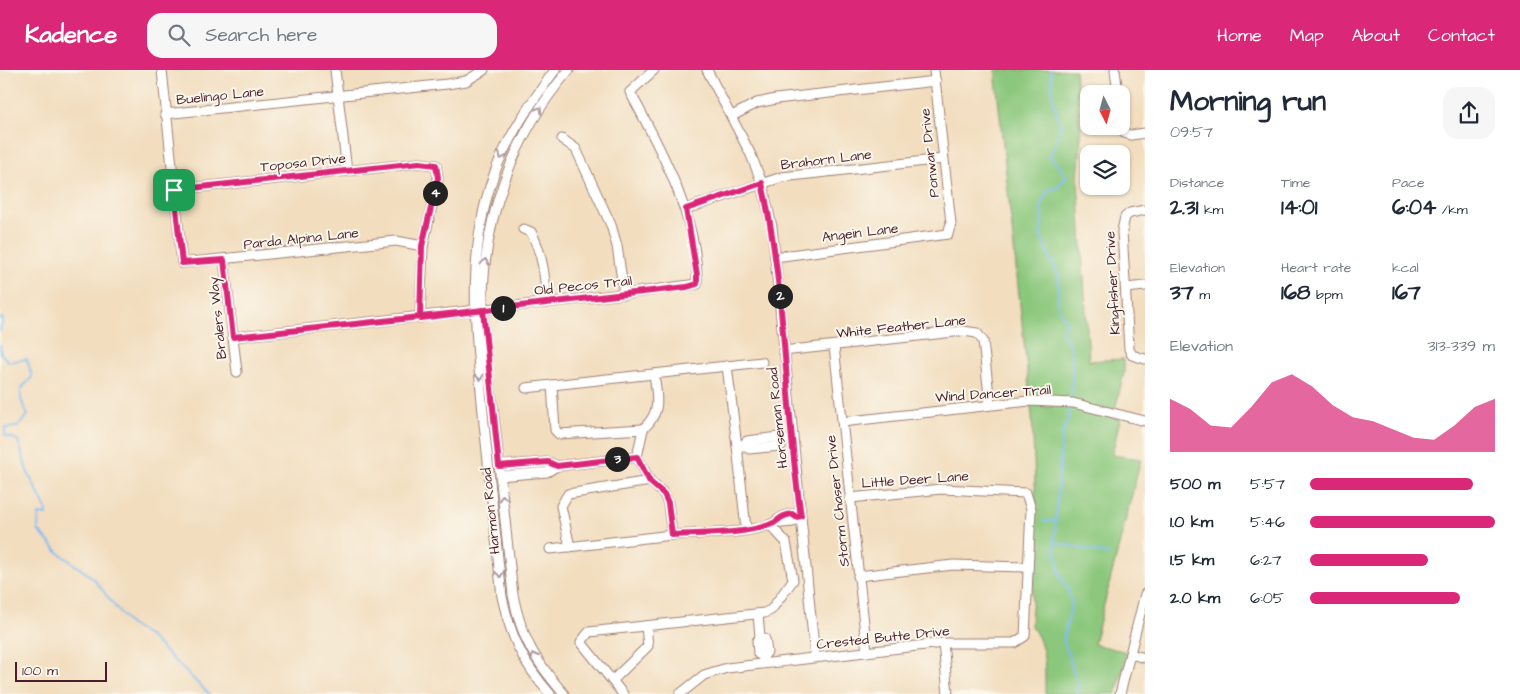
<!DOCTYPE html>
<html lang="en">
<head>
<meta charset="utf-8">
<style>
  body { margin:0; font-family:"Architects Daughter",sans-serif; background:#f6f6f7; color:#1f2937; height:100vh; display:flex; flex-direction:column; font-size:19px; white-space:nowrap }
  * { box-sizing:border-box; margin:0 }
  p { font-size:16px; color:#747a83 }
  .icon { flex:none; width:28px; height:28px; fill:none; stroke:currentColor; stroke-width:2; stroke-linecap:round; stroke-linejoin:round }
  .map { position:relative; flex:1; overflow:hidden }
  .side { display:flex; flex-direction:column; background:#fff; width:375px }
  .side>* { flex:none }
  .needle { width:32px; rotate:174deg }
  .controls { position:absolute; left:1080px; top:15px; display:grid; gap:10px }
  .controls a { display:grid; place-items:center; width:50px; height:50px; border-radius:10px; background:#fff; box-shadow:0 1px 4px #0004; font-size:25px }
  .scale { position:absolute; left:15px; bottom:12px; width:92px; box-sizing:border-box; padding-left:5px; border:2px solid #4a1f2b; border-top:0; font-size:14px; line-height:18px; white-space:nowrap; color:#4a1f2b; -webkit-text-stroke:4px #fbf7ec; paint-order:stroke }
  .pin { position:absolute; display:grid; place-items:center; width:42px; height:42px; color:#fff; margin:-21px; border-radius:10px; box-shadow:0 2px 8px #0006 }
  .km { position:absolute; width:25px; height:25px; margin:-12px; border-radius:50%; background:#222; color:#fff; font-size:14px; line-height:25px; text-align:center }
  .round { display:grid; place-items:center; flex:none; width:52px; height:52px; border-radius:15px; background:#f6f6f7 }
  .head { display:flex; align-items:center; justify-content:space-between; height:85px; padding:0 25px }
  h1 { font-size:28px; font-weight:700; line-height:38px }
  .figures { display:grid; grid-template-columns:repeat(3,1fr); gap:8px; height:85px; padding:5px 25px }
  .figures div { display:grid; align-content:center }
  .figures b { font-size:21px; font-weight:700 }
  .figures small { font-size:14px; font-weight:400 }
  .figures p { font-size:14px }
  .chart { height:140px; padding:10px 25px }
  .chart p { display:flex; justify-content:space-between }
  .chart svg { width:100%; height:90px; margin-top:5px; fill:#db2777; opacity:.7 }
  ul { padding:0 25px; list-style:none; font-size:16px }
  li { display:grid; grid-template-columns:80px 60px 1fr; align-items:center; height:38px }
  li i { height:12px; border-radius:6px; background:#db2777 }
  header { display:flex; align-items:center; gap:30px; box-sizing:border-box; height:70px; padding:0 25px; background:#db2777; color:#fff }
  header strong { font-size:24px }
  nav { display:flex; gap:28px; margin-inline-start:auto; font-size:18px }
  .search { width:350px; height:45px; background:#f6f6f7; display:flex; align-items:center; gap:12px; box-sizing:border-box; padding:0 18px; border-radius:15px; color:#747a83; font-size:19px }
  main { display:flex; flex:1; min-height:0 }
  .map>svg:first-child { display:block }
  .green { fill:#8bc77c; stroke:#6a7354 }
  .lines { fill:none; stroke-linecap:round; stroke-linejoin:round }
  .stream { stroke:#7fbcf2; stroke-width:2 }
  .minor-casing { stroke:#9e7e74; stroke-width:11 }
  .minor { stroke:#fff; stroke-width:9 }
  .oneway { stroke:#ae9aa0 }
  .route-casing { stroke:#fff; stroke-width:10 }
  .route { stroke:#db2777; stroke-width:6 }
  .labels { text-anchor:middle; stroke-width:4; stroke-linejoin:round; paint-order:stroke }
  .street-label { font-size:14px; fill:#4a1f2b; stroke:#fbf7ec }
</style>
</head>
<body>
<header>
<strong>Kadence</strong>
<div class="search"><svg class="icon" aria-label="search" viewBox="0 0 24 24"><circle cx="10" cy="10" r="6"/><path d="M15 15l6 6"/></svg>Search here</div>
<nav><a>Home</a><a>Map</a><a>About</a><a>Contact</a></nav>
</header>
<main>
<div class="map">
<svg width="1145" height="624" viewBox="0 0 1145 624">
  <rect width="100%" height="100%" fill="#fbf7ec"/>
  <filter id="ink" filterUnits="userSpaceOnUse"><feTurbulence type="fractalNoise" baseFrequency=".02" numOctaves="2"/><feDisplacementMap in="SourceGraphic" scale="10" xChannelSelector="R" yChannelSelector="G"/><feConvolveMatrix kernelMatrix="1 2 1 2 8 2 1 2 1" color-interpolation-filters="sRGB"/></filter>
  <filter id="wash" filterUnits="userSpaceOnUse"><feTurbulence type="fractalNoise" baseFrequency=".0096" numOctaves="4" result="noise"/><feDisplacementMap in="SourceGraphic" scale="20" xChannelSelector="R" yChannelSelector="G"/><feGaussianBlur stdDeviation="1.12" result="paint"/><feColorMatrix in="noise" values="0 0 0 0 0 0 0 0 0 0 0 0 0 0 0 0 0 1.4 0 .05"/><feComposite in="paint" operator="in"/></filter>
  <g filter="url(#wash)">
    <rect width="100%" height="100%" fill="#f2ddbe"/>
    <path class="green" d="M 995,0 L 1075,0 L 1081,65 L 1078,111 L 1089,291 L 1124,289 L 1124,302 L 1113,348 L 1120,349 L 1112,385 L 1141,389 L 1094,574 L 1127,582 L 1116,624 L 1045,624 C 1045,600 1047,575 1031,556 L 1036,434 L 1032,347 Z"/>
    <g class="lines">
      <g class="stream">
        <path d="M 1051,0 L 1052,26 L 1061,57 L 1050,86 C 1055,94 1064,98 1066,107 L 1056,119 L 1048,120 L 1040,137 L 1042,144 L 1041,168 L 1059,207 L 1058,237 L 1067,253 L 1063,258 L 1062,266 L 1068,269 C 1075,288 1072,307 1071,327"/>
        <polyline points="0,248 3,249 0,261"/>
        <polyline points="0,275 1,284 9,292 27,289 32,307 21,319 21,330 28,345 17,357 5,358 5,366 18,370 27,401 47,441 47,445 39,444 38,460 59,483 93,508 129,554 150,567 209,624"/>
        <polyline points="1070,341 1062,365 1054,472 1060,505 1067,517 1072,535 1064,565 1064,572 1078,615 1078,624"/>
        <polyline points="1044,451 1056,451"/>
        <polyline points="1054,472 1073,476"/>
        <polyline points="1075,477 1111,485"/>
      </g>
    </g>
  </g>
  <g filter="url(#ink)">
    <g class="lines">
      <defs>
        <g id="minor">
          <polyline points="162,0 182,193 396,171 423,176"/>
          <polyline points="335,0 347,101"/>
          <polyline points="707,0 751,85 762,113 772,157 815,587"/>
          <polyline points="1115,0 1118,24"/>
          <polyline points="165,44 447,14 466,11 484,0"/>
          <polyline points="732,46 757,33 776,29 936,11"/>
          <polyline points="1121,56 1124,63 1131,65 1145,63"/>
          <polyline points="562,69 576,79 611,155 617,176 624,224"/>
          <polyline points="174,120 419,93 436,95 438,108 423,176 420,248"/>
          <polyline points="686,139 782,107 943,89"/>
          <polyline points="1145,140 1130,143 1125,147 1122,161 1129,279 1132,285 1145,289"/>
          <path d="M 523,159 L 531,162 C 543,184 545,207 547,233"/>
          <polyline points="775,187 948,164 951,153 934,0"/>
          <polyline points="224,190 237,302"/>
          <polyline points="1126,218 1145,216"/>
          <path d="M 233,267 L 624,224 L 697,214 C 699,150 660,77 630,22 L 654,0"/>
          <polyline points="834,276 867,582"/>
          <polyline points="783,281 963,261 977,263 983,271 990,334"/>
          <polyline points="727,296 762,292"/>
          <polyline points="526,318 552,315"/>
          <polyline points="842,352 1029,331 1073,333 1145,351"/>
          <path d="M 643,359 C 662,342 657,327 654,304"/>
          <path d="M 784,371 L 781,376 L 749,379 L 743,375 L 737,376 L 727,296 L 552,315 L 555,360 L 559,364 L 643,359 L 637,387 L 650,411 L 664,424 L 668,433 L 672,465 C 703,463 739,465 769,455 C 780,452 777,446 792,444 L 795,447 L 801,446"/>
          <polyline points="743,375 747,371 778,367 784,371 790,370"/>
          <polyline points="737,376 746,459"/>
          <polyline points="499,396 548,392 557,396"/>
          <polyline points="500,406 547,402 557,396 637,387"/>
          <polyline points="778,450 782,453 793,452 795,447"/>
          <polyline points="570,477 561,436 568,424 650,411"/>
          <polyline points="550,479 672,465"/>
          <polyline points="858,506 953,495 1028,497"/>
          <polyline points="758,544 760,567 757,571 758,584 763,587 763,593"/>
          <polyline points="760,567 765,569 767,582 763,587"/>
          <polyline points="943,573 948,624"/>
          <polyline points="1130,584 1145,588"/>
          <polyline points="613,610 648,576 646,556"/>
          <path d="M 550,624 C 522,592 511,567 502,527 C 496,469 490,411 484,353 C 476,266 464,177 498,94 C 512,60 533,30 555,0"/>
          <path d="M 564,624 C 535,590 522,570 513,525 C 507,466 500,406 494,347 C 490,311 483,274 483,238 C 482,151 512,66 569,0"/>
          <polyline points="623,624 581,572 589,562 764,543 771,540 793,510 786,472 770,455"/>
          <polyline points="680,624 704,605 727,598 943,573 1014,573 1025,566 1031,439 1026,423 942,419 850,428"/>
          <polyline points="1120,624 1145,524"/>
        </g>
      </defs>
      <use href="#minor" class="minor-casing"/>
      <use href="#minor" class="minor"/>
    </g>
    <defs><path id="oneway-chevron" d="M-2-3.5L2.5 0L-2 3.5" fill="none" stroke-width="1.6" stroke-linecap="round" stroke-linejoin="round" transform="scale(1.25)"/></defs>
    <g class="oneway">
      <use href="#oneway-chevron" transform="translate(539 40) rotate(-58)"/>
      <use href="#oneway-chevron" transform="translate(502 86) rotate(116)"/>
      <use href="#oneway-chevron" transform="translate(485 192) rotate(-85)"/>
      <use href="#oneway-chevron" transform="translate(480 307) rotate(84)"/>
      <use href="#oneway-chevron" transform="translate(503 428) rotate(-96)"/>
      <use href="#oneway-chevron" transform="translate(500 504) rotate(84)"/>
      <use href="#oneway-chevron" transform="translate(534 586) rotate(-119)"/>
    </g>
  </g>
  <g class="lines" filter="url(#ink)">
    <defs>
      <path id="route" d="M 174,120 L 182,193 L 224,190 L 233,267 C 384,251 536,235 687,217 L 697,214 L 697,205 L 686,139 L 762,113 C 787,223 784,336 801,446 L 796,447 L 792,444 C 777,446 780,452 769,455 C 739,465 703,463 672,465 L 668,433 L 664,424 L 650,412 L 637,387 L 557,396 L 548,392 L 499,396 L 483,240 L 420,248 L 422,176 L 438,108 L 436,95 L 419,93 L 174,120"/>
    </defs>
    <use href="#route" class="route-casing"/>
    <use href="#route" class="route"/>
  </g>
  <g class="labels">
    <g class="street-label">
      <text transform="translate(220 25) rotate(-6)" y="5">Buelingo Lane</text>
      <text transform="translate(929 83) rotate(-96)" y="5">Ponwar Drive</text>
      <text transform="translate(826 89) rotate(-7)" y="5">Brahorn Lane</text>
      <text transform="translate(303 92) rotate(-6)" y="5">Toposa Drive</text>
      <text transform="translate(860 162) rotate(-7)" y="5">Angein Lane</text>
      <text transform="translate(301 168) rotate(-6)" y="5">Parda Alpina Lane</text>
      <text transform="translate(1112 213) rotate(-93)" y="5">Kingfisher Drive</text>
      <text transform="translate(583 215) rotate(-6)" y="5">Old Pecos Trail</text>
      <text transform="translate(217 248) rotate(-96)" y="5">Bralers Way</text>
      <text transform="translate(901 256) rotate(-6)" y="5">White Feather Lane</text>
      <text transform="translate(993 323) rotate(-4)" y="5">Wind Dancer Trail</text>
      <text transform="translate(777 348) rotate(-96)" y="5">Horseman Road</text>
      <text transform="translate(915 409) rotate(-4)" y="5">Little Deer Lane</text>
      <text transform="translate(837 431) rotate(-96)" y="5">Storm Chaser Drive</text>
      <text transform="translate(490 441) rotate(-96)" y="5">Harmon Road</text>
      <text transform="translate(883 567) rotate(-6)" y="5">Crested Butte Drive</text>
    </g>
  </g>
</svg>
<div class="controls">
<a><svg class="needle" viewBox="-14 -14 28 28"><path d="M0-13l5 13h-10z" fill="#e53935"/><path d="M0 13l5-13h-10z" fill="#747a83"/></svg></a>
<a><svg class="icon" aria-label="layers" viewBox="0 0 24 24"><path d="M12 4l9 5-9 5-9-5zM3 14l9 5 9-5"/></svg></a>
</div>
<div class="scale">100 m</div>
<div class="pin" style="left:174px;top:120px;background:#1e9e55"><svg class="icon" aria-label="arrive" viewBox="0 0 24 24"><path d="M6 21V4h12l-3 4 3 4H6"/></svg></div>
<b class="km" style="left:503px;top:238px">1</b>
<b class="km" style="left:780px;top:226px">2</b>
<b class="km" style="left:617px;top:389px">3</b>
<b class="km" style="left:435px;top:123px">4</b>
</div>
<section class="side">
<div class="head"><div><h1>Morning run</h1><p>09:57</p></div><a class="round"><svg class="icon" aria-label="share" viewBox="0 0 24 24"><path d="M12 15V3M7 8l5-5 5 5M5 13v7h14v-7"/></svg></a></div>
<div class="figures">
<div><p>Distance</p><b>2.31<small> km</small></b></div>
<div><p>Time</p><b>14:01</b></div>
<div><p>Pace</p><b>6:04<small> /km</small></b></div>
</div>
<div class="figures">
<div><p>Elevation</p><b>37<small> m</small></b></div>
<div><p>Heart rate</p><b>168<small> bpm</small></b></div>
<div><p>kcal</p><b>167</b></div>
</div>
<div class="chart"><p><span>Elevation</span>313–339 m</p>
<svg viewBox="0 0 160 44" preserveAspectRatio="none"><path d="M0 44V18L10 23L20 31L30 32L40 22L50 10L60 6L70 12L80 21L90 27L100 29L110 33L120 37L130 38L140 31L150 22L160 18V44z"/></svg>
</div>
<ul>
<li><b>500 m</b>5:57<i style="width:88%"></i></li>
<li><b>1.0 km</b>5:46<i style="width:100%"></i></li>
<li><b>1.5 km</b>6:27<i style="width:64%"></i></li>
<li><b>2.0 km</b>6:05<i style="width:81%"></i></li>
</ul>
</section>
</main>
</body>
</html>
